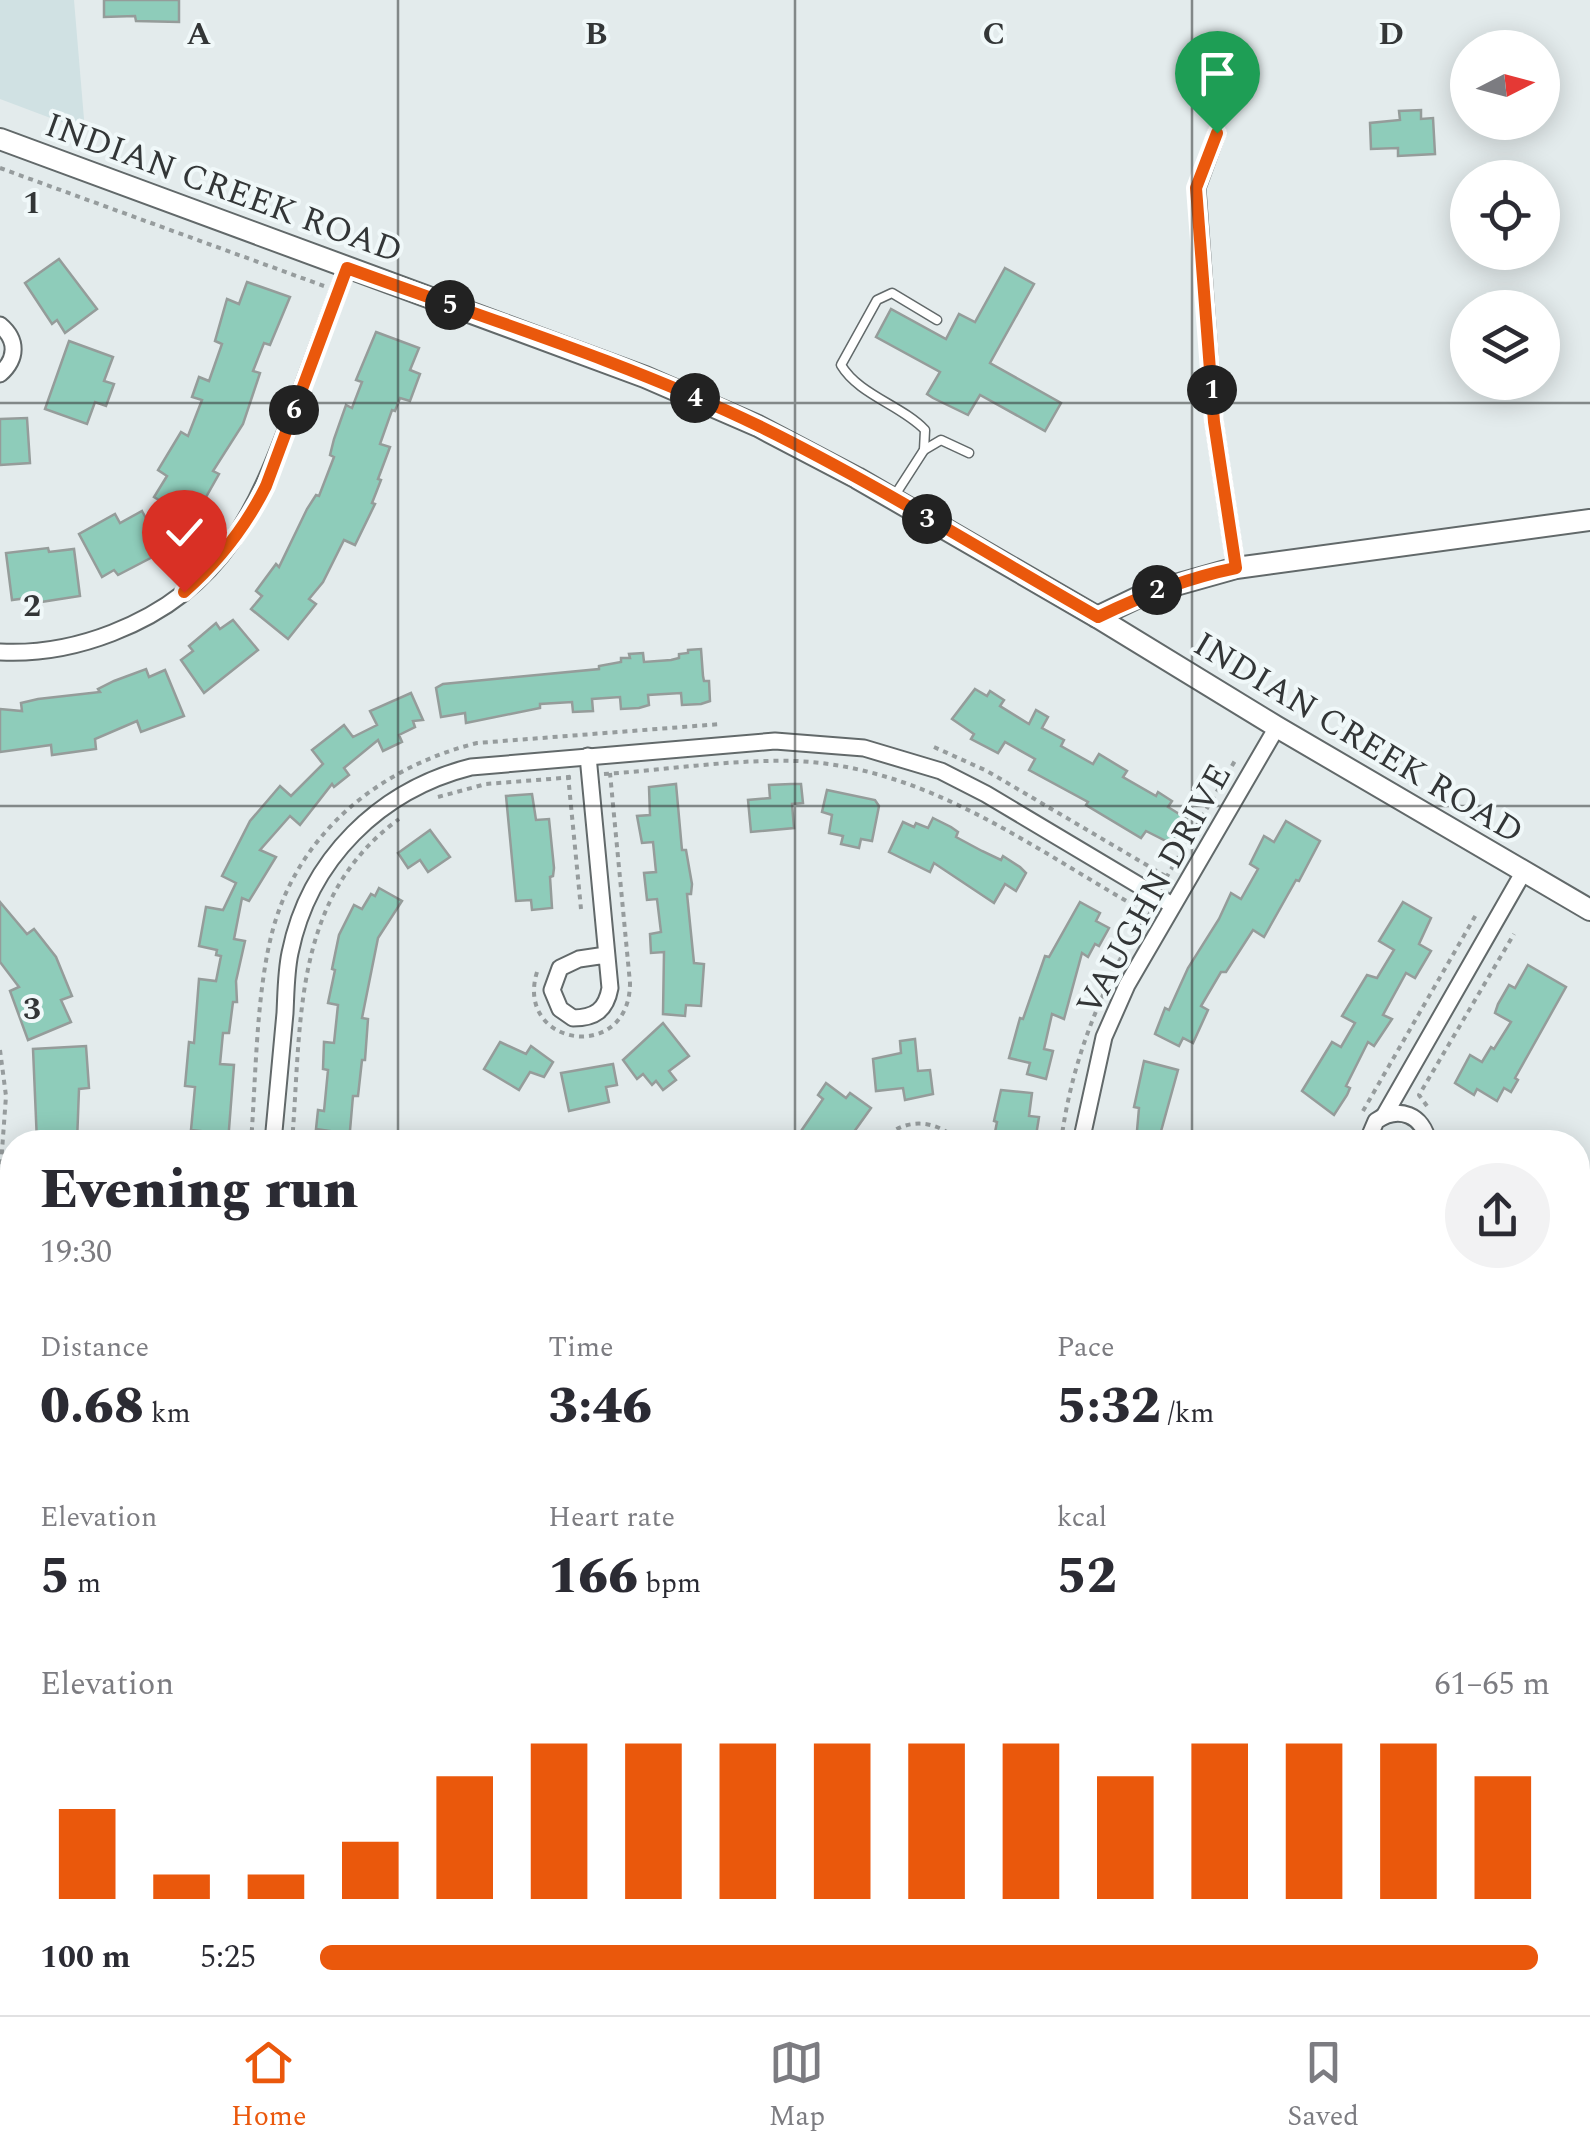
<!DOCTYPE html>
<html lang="en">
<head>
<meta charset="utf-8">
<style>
  body { margin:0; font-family:Spectral,serif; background:#f2f2f3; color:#2b2b33; height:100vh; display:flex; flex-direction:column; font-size:38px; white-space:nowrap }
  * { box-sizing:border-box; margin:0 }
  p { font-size:32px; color:#7c7c81 }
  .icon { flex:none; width:55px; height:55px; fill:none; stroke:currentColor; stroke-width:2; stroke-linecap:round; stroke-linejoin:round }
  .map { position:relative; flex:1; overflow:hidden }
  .sheet { position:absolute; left:0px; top:1130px; width:1590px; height:885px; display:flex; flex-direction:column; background:#fff; border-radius:40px 40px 0 0; box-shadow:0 5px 25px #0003 }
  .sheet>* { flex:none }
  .needle { width:65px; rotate:84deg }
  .tools { position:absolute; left:1450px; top:30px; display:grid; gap:20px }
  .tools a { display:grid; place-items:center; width:110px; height:110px; border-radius:50%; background:#fff; box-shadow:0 5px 25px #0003; font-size:50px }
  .pin { position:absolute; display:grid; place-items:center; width:85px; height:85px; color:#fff; margin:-102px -42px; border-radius:50% 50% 50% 0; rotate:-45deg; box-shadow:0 0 10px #0007 }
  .pin .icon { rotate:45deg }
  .km { position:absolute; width:50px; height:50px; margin:-25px; border-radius:50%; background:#222; color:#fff; font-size:28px; line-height:50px; text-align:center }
  .round { display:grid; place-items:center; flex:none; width:105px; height:105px; border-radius:52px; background:#f2f2f3 }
  .headline { display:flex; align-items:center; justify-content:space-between; height:170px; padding:0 40px }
  h1 { font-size:55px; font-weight:800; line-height:75px }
  .metrics { display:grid; grid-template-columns:repeat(3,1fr); gap:15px; height:170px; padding:10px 40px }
  .metrics div { display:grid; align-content:center }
  .metrics b { font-size:50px; font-weight:800 }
  .metrics small { font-size:28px; font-weight:400 }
  .metrics p { font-size:28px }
  .chart { height:280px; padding:20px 40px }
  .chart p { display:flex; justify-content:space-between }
  .chart svg { width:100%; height:180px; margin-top:10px; stroke:#ea580c; stroke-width:6 }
  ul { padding:0 40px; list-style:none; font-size:32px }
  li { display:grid; grid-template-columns:160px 120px 1fr; align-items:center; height:75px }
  li i { height:25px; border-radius:12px; background:#ea580c }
  .menu { display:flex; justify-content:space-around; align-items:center; height:140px; border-top:2px solid #e1e1e2; background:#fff; font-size:28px; color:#7c7c81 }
  .menu a { display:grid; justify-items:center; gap:5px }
  .menu .current { color:#ea580c }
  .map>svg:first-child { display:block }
  .built { fill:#d0e1e3 }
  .building { fill:#8eccba; stroke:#959c9a; stroke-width:2.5 }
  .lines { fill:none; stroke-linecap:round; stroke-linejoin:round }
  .service-casing { stroke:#62696a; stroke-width:11 }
  .minor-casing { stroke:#62696a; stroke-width:19 }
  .tertiary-casing { stroke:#62696a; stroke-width:24 }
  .path { stroke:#969c9d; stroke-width:4; stroke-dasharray:5 5; stroke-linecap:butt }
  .service { stroke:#fff; stroke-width:8 }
  .minor { stroke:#fff; stroke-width:15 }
  .tertiary { stroke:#fff; stroke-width:20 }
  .route-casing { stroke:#fff; stroke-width:20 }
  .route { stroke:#ea580c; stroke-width:12 }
  .grid { fill:none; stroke:#333637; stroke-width:2.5; stroke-opacity:0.55 }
  .labels { text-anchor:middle; stroke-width:8; stroke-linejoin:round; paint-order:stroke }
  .street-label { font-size:35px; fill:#333637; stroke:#f0f8f9 }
  .grid-label { font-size:32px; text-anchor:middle; font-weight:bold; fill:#333637; stroke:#f0f8f9; stroke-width:8; stroke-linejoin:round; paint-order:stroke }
</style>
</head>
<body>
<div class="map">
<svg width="1590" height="2015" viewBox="0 0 1590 2015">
  <rect width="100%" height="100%" fill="#e3ebec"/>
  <polygon class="built" points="0,0 74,0 85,131 0,99"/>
  <g class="building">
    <polygon points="104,0 179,0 179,22 136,21 135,16 104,17"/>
    <polygon points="1421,110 1421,119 1433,118 1435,154 1398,156 1398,148 1371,149 1370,123 1400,120 1399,111"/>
    <polygon points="59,259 97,309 65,333 57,320 52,324 25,283"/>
    <polygon points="1005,268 1034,284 990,363 1061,403 1045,431 980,395 968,415 933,398 927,394 940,372 876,337 891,309 946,339 959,314 975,322"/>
    <polygon points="247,282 290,297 270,345 264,343 253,371 260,373 243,424 213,471 219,474 193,520 154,497 167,476 158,470 181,432 188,436 202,400 192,397 199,377 209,381 222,344 215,341 227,299 239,304"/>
    <polygon points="376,332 419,348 410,370 420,374 410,401 400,398 395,411 392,410 380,444 390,447 378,479 381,480 372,503 375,504 355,545 344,540 323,582 309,599 316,604 288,639 251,609 262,596 256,591 276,564 279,567 307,509 316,495 319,496 334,457 330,455 334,439 346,405 352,408 362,382 356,380"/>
    <polygon points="69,341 113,357 104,381 114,384 106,406 95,402 87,424 45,409"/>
    <polygon points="27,418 30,463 0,465 0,419"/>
    <polygon points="142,511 164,551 118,575 114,570 102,577 79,534 115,514 120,523"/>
    <polygon points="48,548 49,552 74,549 80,596 28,604 27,598 12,600 6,553"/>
    <polygon points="233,620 258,650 204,693 181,660 193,651 189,646 202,635 216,623 220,629"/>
    <polygon points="701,649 703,676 704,681 709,681 710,701 701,704 682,705 681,693 648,695 649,705 639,708 621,709 620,697 592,699 593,711 573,712 572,702 540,704 540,708 466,723 465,713 441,717 436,688 443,684 599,669 599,666 621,662 621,658 630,658 629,654 643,653 644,662 671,660 679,658 679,654 688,653 688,650"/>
    <polygon points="146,669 149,677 165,670 184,716 141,732 137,721 95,739 96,749 52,755 51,745 0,752 0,709 22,711 21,703 38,699 100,692 98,689 114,681"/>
    <polygon points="975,689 987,696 990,691 1004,700 1000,706 1029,724 1036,710 1048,717 1042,728 1064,740 1061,746 1093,764 1099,754 1127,771 1123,777 1156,796 1158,792 1172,801 1168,807 1187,819 1172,844 1146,831 1141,838 1086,805 1088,802 1029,770 1035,759 1005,742 998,753 971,739 974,734 952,719"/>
    <polygon points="411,693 423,720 413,721 415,727 399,735 402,742 383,751 378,740 344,768 349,775 334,787 332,784 300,825 290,816 260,850 276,857 249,901 242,898 234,939 245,941 236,981 237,1002 233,1002 229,1033 223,1033 220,1064 234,1065 228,1142 209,1142 210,1132 191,1130 195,1087 185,1086 189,1042 194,1043 199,979 216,981 221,956 216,955 217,950 199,946 206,907 223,910 236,883 222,876 250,821 280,786 291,796 323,764 312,750 344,725 353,737 377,725 370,711"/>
    <polygon points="676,784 682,850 686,850 692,884 691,894 687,894 694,963 704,964 701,1006 686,1005 685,1016 663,1014 664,952 651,953 650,934 661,932 657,899 647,900 644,873 656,872 653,842 642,843 637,816 650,815 649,787"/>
    <polygon points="791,784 801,784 803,803 792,804 794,828 751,832 748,800 770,798 769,785"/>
    <polygon points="827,790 875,800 879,806 872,841 861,839 859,848 841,844 843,836 829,833 832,815 822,812"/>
    <polygon points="532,794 536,820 549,819 554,868 553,876 550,877 552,908 532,910 531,900 516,901 506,796"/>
    <polygon points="933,818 951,827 958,832 956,837 982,851 1001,860 1003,856 1020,867 1026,873 1016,891 1005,884 994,903 934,863 930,872 889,852 903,822 914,827 916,823 928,828"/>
    <polygon points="1286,821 1320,841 1299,881 1296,880 1264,937 1253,930 1226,972 1221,972 1201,1006 1208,1010 1193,1043 1183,1038 1179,1046 1155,1034 1165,1008 1169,1010 1188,968 1219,919 1231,893 1241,899 1258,869 1250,864 1264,836 1274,842"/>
    <polygon points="430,830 450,857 428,872 420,860 408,868 398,853"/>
    <polygon points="379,888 402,901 378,938 362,1018 368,1019 365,1060 362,1060 358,1096 353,1096 349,1142 329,1142 330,1131 316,1129 318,1110 324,1111 328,1070 323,1069 324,1042 334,1043 338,1005 328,1003 335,970 332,969 339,935 354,905 362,909 371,894 375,896"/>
    <polygon points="0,902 27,934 34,929 56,957 72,996 61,1000 71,1022 28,1040 10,991 19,987 0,962"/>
    <polygon points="1080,902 1100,913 1096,921 1109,928 1099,946 1095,944 1088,957 1082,953 1064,1019 1052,1014 1044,1049 1053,1051 1046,1079 1027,1074 1030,1063 1009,1058 1020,1018 1023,1019 1045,956 1049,957"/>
    <polygon points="1403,902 1431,918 1419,944 1431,951 1415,978 1406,973 1383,1015 1392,1019 1374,1046 1368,1042 1346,1086 1350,1088 1347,1095 1334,1115 1302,1091 1332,1042 1341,1047 1355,1023 1342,1016 1367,975 1377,978 1394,950 1379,941"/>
    <polygon points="1528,965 1566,987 1515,1078 1518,1080 1511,1092 1504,1088 1497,1101 1477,1089 1474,1095 1455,1083 1470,1055 1482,1062 1491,1047 1494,1049 1511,1022 1495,1013 1498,1004 1509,985 1515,988"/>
    <polygon points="663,1023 689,1056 669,1071 676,1080 663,1090 656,1081 652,1085 643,1074 637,1079 623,1060"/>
    <polygon points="915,1039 918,1071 930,1070 933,1094 905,1100 903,1088 876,1091 873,1059 901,1053 900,1041"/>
    <polygon points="500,1042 526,1054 531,1046 553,1062 544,1077 530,1072 519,1090 484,1069"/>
    <polygon points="86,1046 89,1088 79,1089 77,1142 37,1142 33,1049"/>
    <polygon points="1144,1061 1178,1070 1158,1142 1136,1142 1139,1108 1134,1107"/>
    <polygon points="613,1064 617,1085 606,1087 609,1102 569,1111 561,1073"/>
    <polygon points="826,1083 846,1098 850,1093 871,1108 851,1136 844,1132 837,1142 805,1142 797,1137 823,1099 818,1095"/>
    <polygon points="1001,1090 1032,1093 1029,1116 1039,1117 1035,1142 1015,1142 1016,1137 995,1132 997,1122 994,1121"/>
  </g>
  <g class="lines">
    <defs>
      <g id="service">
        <polyline points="924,450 941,440 969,453"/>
        <path d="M 895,495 L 924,450 L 925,430 C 901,405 859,395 841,365 L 877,300 L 892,293 L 937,320"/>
      </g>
      <g id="minor">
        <polyline points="1217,133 1197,188 1214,422 1236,568"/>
        <path d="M 0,325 C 18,340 17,359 0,374"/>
        <path d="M 0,652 C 38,654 76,647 112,633 C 225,589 257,509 296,404 C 313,358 330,313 347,268"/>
        <path d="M 588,756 L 610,988 C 606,1010 595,1018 573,1018 L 560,1009 L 552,990 L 560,968 L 579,959 L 606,955"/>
        <polyline points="1384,1116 1523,873"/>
        <path d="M 273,1142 C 277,1099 281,1056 285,1013 C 286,993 286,972 290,953 C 309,859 380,790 471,767 L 775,741 L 864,748 L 941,771 L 986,794 L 1172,905"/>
        <polyline points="1081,1142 1104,1037 1127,985 1277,727"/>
        <path d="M 1367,1142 L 1376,1121 C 1399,1105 1423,1115 1428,1142"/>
        <polyline points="1578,1440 1590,1469"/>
        <polyline points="0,1575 12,1578"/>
        <polyline points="0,1625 12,1620"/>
        <polyline points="1578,1775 1590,1774"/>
        <polyline points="0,1897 12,1896"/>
        <polyline points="1165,2002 1166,2015"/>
      </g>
      <g id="tertiary">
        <polyline points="0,139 645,377 758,426 857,478 1097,617 1277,727 1590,910"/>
        <polyline points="1097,617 1147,593 1236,568 1590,520"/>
      </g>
    </defs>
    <use href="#service" class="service-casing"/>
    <use href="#minor" class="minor-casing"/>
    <use href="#tertiary" class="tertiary-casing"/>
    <g class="path">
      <polyline points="0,168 324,286"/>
      <polyline points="934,747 987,771 1167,877"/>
      <path d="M 604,774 C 667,770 733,759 796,761 C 931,767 1037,852 1151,915"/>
      <polyline points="568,775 581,909"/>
      <polyline points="438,797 486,784 575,777"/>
      <polyline points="1166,878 1236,759"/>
      <path d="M 537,972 C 514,1047 630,1064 630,983 L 610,773"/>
      <polyline points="0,1050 6,1096 0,1178"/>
      <polyline points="1427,1106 1419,1095 1514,934"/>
      <polyline points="1363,1111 1477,913"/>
      <path d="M 251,1142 C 256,1078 256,991 273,929 C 300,831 381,767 477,743 L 721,724"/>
      <path d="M 292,1142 C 302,1023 291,898 399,819"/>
      <path d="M 881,1142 C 902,1117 937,1118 958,1142"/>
      <path d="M 1061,1142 C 1072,1057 1103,985 1147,911"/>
      <polyline points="1578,1380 1590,1381"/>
      <polyline points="0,1556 12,1557"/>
      <polyline points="0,1645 12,1644"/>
      <polyline points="0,1876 12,1875"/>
      <polyline points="0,1917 12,1916"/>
      <polyline points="1145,2002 1146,2015"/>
      <polyline points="1186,2002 1187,2015"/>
    </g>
    <use href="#service" class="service"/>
    <use href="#minor" class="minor"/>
    <use href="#tertiary" class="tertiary"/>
  </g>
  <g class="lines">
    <defs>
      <path id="route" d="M 184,592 C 219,561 245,528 266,486 L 347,268 C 484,318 627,362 759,426 C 875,483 986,553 1098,617 C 1143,595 1187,578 1236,568 L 1214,422 L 1196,188 L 1217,133"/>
    </defs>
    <use href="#route" class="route-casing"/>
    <use href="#route" class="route"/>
  </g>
  <path class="grid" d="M 398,0 L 398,1142M 795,0 L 795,1142M 1192,0 L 1192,1142M 0,403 L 1590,403M 0,806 L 1590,806M 0,1209 L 12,1209M 1578,1209 L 1590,1209M 0,1612 L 12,1612M 1578,1612 L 1590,1612M 398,2002 L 398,2015M 795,2002 L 795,2015M 1192,2002 L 1192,2015"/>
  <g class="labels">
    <g class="street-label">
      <text transform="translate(224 187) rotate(20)" y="12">INDIAN CREEK ROAD</text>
      <text transform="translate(1359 737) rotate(31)" y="12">INDIAN CREEK ROAD</text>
      <text transform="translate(1153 889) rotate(-61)" y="12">VAUGHN DRIVE</text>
    </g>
  </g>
  <g class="grid-label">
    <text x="199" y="44">A</text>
    <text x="596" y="44">B</text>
    <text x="994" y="44">C</text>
    <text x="1391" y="44">D</text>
    <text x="32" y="213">1</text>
    <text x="32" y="616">2</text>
    <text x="32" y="1019">3</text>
  </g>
</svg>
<div class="tools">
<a><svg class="needle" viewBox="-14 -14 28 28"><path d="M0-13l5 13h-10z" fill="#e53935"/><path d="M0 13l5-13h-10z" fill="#7c7c81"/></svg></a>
<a><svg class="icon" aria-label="locate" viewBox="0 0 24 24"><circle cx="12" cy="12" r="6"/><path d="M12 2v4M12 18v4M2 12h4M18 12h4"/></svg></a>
<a><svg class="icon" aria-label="layers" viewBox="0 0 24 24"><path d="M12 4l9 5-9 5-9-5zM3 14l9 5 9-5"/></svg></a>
</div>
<div class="pin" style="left:1217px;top:133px;background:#1e9e55"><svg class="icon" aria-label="arrive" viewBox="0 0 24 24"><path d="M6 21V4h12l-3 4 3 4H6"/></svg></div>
<div class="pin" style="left:184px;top:592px;background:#d93025"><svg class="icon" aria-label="check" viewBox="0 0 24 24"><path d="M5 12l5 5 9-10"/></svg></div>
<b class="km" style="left:1212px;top:390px">1</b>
<b class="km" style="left:1157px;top:590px">2</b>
<b class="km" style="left:927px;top:519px">3</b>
<b class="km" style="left:695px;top:398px">4</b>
<b class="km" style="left:450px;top:305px">5</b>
<b class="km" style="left:294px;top:410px">6</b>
<section class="sheet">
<div class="headline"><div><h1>Evening run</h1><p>19:30</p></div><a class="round"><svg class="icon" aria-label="share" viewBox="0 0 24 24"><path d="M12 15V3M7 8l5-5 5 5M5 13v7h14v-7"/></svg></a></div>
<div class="metrics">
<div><p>Distance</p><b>0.68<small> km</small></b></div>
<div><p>Time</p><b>3:46</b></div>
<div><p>Pace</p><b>5:32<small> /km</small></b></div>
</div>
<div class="metrics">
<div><p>Elevation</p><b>5<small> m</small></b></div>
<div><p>Heart rate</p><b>166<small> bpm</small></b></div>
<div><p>kcal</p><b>52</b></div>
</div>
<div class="chart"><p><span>Elevation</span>61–65 m</p>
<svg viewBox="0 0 160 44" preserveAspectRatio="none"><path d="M5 44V22M15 44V38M25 44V38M35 44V30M45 44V14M55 44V6M65 44V6M75 44V6M85 44V6M95 44V6M105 44V6M115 44V14M125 44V6M135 44V6M145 44V6M155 44V14"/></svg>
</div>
<ul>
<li><b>100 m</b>5:25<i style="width:99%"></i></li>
</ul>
</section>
</div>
<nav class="menu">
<a class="current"><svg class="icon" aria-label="home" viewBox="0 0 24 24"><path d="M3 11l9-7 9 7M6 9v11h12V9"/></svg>Home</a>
<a><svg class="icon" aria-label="map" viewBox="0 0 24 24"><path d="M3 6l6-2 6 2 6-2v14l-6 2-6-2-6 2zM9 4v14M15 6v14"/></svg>Map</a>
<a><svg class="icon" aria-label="saved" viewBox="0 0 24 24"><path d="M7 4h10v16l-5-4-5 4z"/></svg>Saved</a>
</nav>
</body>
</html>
